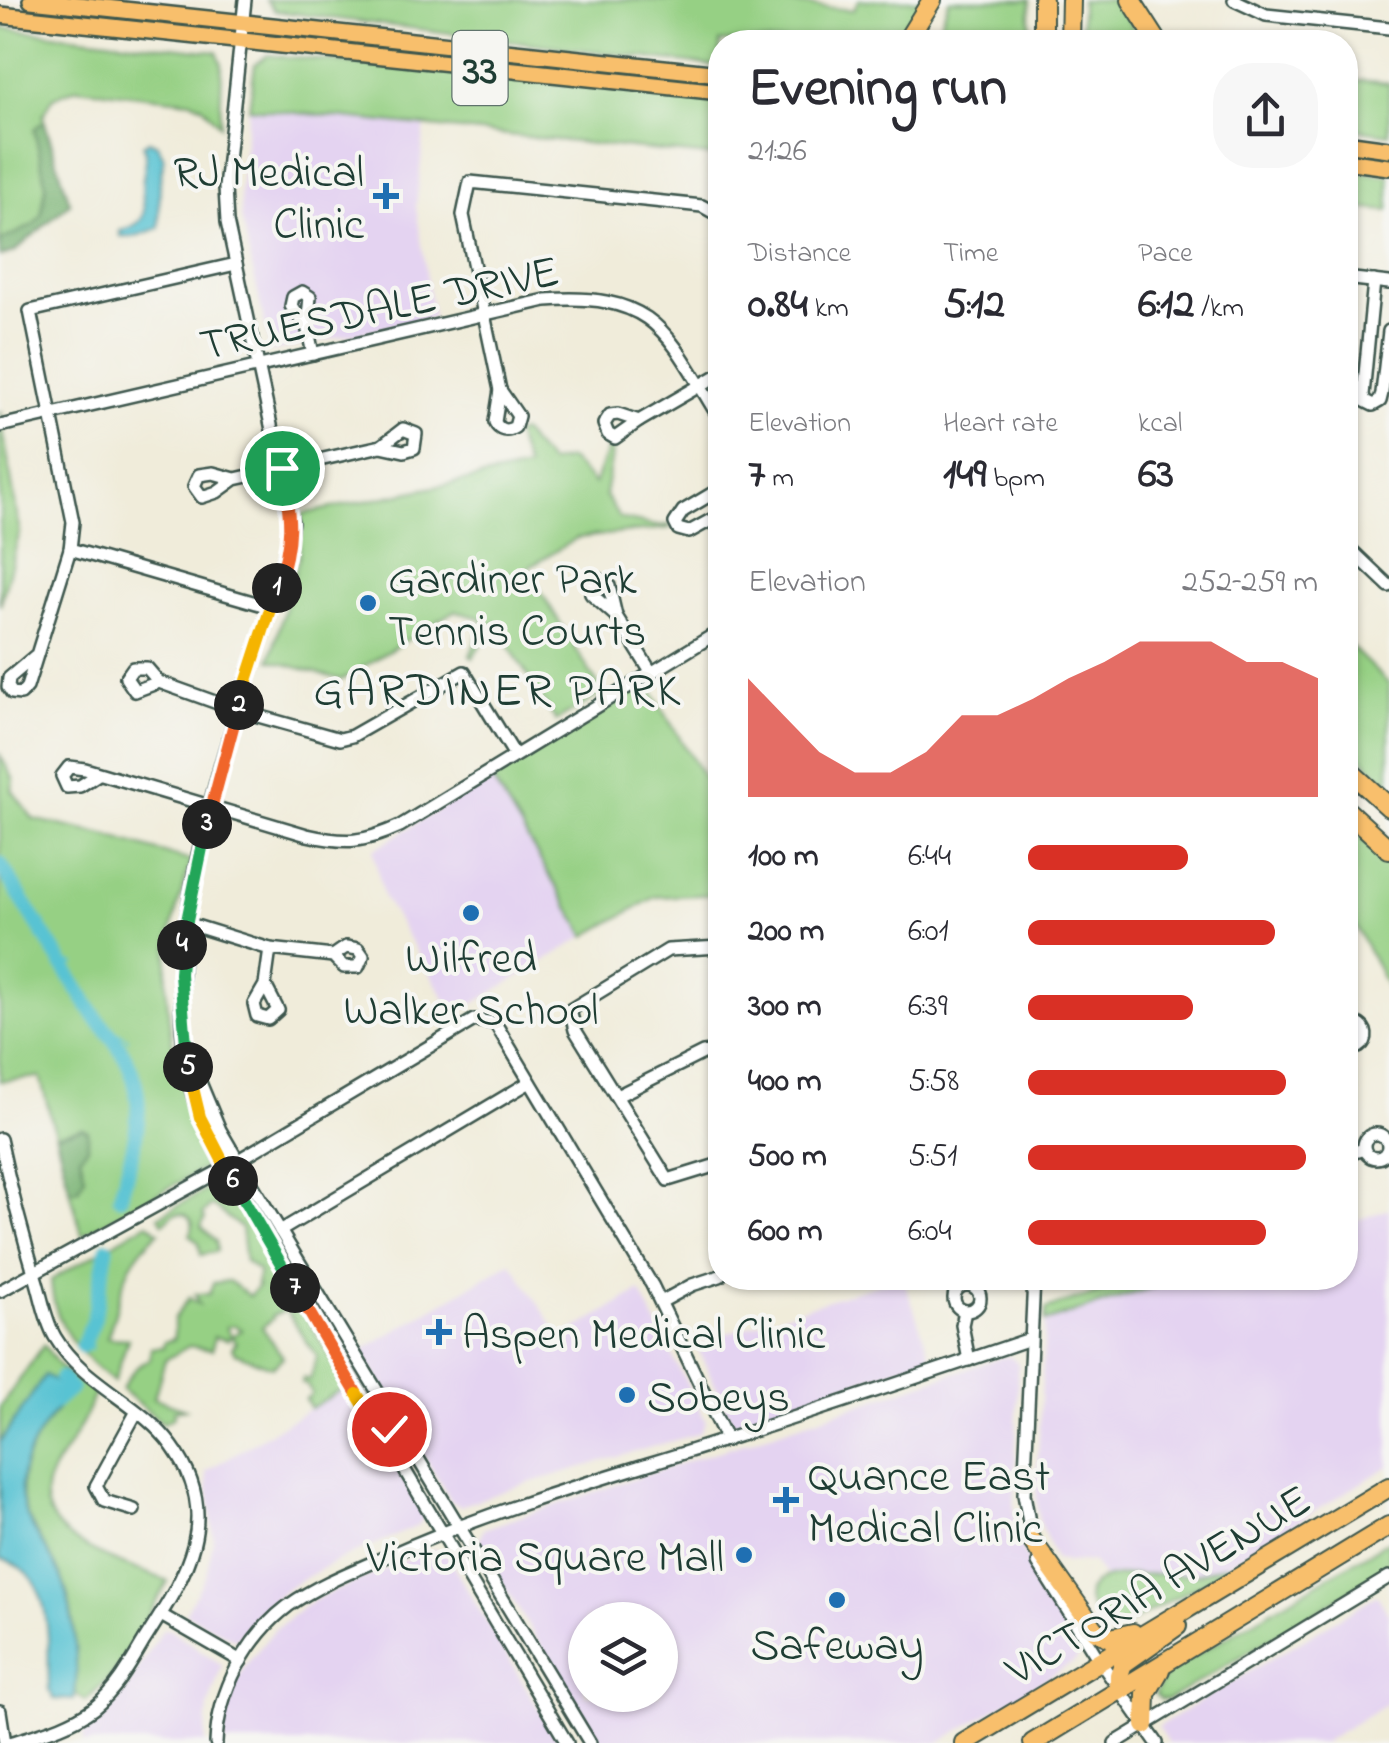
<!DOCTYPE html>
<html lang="en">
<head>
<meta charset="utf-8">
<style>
  body { margin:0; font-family:"Indie Flower",sans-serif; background:#f7f7f7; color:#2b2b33; height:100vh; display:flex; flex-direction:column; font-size:38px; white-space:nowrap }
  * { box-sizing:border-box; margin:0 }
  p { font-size:32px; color:#7c7c81 }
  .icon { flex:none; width:55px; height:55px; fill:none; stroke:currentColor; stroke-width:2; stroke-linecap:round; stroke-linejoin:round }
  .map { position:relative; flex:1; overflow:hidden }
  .drawer { position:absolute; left:708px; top:30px; width:650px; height:1260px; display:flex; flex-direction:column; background:#fff; border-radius:40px; box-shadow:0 2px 8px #0004 }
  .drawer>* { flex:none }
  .tools { position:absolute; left:568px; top:1602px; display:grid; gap:20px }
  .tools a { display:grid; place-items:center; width:110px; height:110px; border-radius:50%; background:#fff; box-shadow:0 2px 8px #0004; font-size:50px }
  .pin { position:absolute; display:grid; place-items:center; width:85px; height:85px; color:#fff; margin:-42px; border:5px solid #fff; border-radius:50%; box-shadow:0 2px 10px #0007 }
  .km { position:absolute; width:50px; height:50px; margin:-25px; border-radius:50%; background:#222; color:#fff; font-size:28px; line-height:50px; text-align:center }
  .round { display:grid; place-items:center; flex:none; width:105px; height:105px; border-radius:40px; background:#f7f7f7 }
  .head { display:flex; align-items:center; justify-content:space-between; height:170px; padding:0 40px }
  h1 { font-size:55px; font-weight:800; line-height:75px }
  .stats { display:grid; grid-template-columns:repeat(3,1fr); gap:15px; height:170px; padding:10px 40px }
  .stats div { display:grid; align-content:center }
  .stats b { font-size:42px; font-weight:800 }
  .stats small { font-size:28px; font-weight:400 }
  .stats p { font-size:28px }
  .chart { height:280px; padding:20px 40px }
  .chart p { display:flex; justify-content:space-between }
  .chart svg { width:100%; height:180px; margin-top:10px; fill:#d93025; opacity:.7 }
  ul { padding:0 40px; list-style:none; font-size:32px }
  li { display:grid; grid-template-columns:160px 120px 1fr; align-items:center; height:75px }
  li i { height:25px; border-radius:12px; background:#d93025 }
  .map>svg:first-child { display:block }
  .built { fill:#e4d3f1; fill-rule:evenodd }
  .green { fill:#96d084; stroke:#5a865c; stroke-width:2.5 }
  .forest { fill:#78b272; stroke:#4c7853; stroke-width:2.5 }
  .water { fill:#59c3d3; stroke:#3c8084; stroke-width:2.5 }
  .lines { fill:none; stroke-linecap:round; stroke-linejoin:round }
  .stream { stroke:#59c3d3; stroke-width:2.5 }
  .river { stroke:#59c3d3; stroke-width:15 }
  .minor-casing { stroke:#3e574d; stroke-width:16 }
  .major-casing { stroke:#3e574d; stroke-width:20 }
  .highway-casing { stroke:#3e574d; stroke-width:22 }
  .minor { stroke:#fff; stroke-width:11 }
  .major { stroke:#f8bf6c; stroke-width:15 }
  .highway { stroke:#f8bf6c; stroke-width:18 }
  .split-1-casing { stroke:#fff; stroke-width:20 }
  .split-2-casing { stroke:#fff; stroke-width:20 }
  .split-3-casing { stroke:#fff; stroke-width:20 }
  .split-4-casing { stroke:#fff; stroke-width:20 }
  .split-5-casing { stroke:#fff; stroke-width:20 }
  .split-6-casing { stroke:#fff; stroke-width:20 }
  .split-7-casing { stroke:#fff; stroke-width:20 }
  .split-8-casing { stroke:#fff; stroke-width:20 }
  .split-9-casing { stroke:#fff; stroke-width:20 }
  .split-1 { stroke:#f0652b; stroke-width:12 }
  .split-2 { stroke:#f5b400; stroke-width:12 }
  .split-3 { stroke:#f0652b; stroke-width:12 }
  .split-4 { stroke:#22a559; stroke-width:12 }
  .split-5 { stroke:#22a559; stroke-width:12 }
  .split-6 { stroke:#f5b400; stroke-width:12 }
  .split-7 { stroke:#22a559; stroke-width:12 }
  .split-8 { stroke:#f0652b; stroke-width:12 }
  .split-9 { stroke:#f5b400; stroke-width:12 }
  .poi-dot { fill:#1f6fb2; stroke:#f6f6f2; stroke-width:4 }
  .labels { text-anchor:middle; stroke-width:8; stroke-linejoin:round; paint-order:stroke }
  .shield { fill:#f6f6f2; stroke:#60746d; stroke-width:2.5 }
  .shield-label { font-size:42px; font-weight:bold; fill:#1f3d34 }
  .poi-label { font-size:45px; fill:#1f3d34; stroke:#f6f6f2; text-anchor:start }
  .street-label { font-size:45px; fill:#1f3d34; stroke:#f6f6f2 }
  .neighbourhood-label { font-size:48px; letter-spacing:2.5px; fill:#1f3d34; stroke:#f6f6f2 }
</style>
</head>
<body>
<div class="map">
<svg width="1389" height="1743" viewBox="0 0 1389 1743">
  <rect width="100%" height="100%" fill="#f6f6f2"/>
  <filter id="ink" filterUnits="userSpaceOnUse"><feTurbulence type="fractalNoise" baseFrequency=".01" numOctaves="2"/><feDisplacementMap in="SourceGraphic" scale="20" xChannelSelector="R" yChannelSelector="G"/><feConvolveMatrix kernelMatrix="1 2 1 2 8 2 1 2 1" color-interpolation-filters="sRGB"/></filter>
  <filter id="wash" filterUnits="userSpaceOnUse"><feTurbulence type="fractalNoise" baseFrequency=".0048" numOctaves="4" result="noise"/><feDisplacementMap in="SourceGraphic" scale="40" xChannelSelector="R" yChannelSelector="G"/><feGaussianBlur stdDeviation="2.25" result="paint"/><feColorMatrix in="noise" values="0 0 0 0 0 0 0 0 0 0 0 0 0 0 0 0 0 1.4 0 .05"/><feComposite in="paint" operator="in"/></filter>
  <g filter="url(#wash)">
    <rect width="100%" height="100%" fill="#f0ecda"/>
    <g class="built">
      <polygon points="249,108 425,125 416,207 433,317 271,352 241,217 240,193"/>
      <polygon points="491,778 586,936 455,1015 383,896 373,850"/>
      <polygon points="1389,1209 1389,1466 1226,1565 1194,1574 1135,1573 1104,1578 1092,1561 1069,1563 1055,1559 1039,1520 1036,1493 1045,1322 1181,1278 1345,1278 1345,1224"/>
      <polygon points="511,1262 561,1338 640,1291 706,1422 700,1433 528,1483 460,1506 451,1501 361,1351"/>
      <polygon points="896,1278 903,1278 931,1358 733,1423 697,1347 718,1336"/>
      <path d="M 1003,1357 L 1011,1357 L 1018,1364 L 1014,1520 L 1021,1548 L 1081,1646 L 1076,1661 L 938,1743 L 601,1743 L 478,1544 L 483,1529 ZM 585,1620 L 660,1620 L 660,1695 L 585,1695 Z"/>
      <polygon points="348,1386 425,1515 418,1526 336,1561 289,1587 261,1609 236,1640 185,1613 206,1575 214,1538 206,1471"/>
      <polygon points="433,1549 446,1554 559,1743 224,1743 226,1715 235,1685 245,1666 274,1630 312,1601"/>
      <polygon points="1377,1595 1389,1615 1389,1702 1322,1743 1168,1743 1158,1727"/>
      <polygon points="163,1629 171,1630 222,1665 208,1707 205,1743 83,1743 85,1725 114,1707"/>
    </g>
    <g class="green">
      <polygon points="266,0 753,0 853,10 859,0 924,0 897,42 720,42 720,67 275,11"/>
      <polygon points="949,0 1030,0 1030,42 934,42"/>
      <polygon points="1081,0 1118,0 1140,42 1081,42"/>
      <polygon points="0,28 217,52 222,64 220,125 203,106 191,101 77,88 53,98 43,116 70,203 14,252 0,256"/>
      <polygon points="268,55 720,99 720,157 249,108 255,64"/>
      <polygon points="1345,79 1389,83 1389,134 1345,128"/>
      <polygon points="1345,170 1389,176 1389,211 1345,207"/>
      <polygon points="0,411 20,532 0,606"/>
      <polygon points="521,432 549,463 569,459 594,484 610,443 614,444 605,495 619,518 656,526 670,525 670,528 577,538 527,569 603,693 556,721 494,622 473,658 470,656 484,619 454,611 342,680 270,660 299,557 302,514 527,468 515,435"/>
      <polygon points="1345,641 1389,684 1389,785 1345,741"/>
      <polygon points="647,684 720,804 720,894 655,897 586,936 491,778"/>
      <path d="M 0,755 L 14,780 L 12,790 L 33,819 L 105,835 L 191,861 C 183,890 171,922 168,952 C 161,1026 182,1091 209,1158 L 207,1167 L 82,1235 L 40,1077 L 0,1081 Z"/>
      <polygon points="1345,821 1389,862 1389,991 1345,905"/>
      <path d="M 217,1184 L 228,1186 L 348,1386 L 311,1408 L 305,1399 L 312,1394 L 307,1385 L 302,1383 L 303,1378 L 310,1380 L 317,1357 L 286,1310 L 272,1316 L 273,1319 L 262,1327 L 283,1357 L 272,1367 L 235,1353 L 232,1348 L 236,1343 L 231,1336 L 242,1330 L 234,1325 L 226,1327 L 231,1336 L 228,1340 L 214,1337 L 212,1350 L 189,1346 L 165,1360 L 154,1398 L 185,1409 L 174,1411 L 174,1417 L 163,1423 L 122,1390 C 127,1377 137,1364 150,1359 L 151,1348 L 163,1347 L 164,1342 L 174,1339 L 174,1319 L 189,1298 L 199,1304 L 195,1294 L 209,1294 L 213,1283 L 229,1281 L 249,1296 L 258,1286 L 256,1284 L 259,1272 L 245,1261 L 241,1228 L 213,1206 L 210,1206 L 203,1215 L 205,1218 L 201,1227 L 216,1241 L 217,1251 L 201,1255 L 199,1243 L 190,1235 C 197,1222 189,1211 174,1214 L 163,1223 L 159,1216 Z"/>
      <path d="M 148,1223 L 159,1232 C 118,1267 124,1292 107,1338 L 128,1339 L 114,1382 C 79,1354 53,1327 51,1280 Z"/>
      <polygon points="1144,1278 1181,1278 1045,1322 1046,1309"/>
      <path d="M 44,1345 L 59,1366 L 96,1391 C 89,1409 82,1425 72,1441 C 66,1452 56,1462 51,1474 C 21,1539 125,1563 168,1581 L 115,1673 L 86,1701 L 75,1694 C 78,1663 74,1607 62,1579 C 45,1537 10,1515 25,1464 C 32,1438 54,1414 70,1392 L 15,1422 L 0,1442 L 0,1407 Z"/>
      <polygon points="1389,1541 1389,1568 1168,1700 1161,1700 1155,1694 1167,1672"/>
      <path d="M 1226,1565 L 1229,1569 L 1121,1627 C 1110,1625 1100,1624 1094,1613 C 1059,1561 1178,1577 1196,1574 C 1206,1572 1216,1567 1226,1565 Z"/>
    </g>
    <g class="forest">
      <polygon points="44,121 70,203 14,252 0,256 0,241 33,225 41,216 46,186 34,129"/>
      <polygon points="82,1128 88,1131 88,1147 80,1156 85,1176 78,1189 70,1191 56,1135"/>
    </g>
    <g class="water">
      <path d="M 149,141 L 158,145 L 164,158 L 160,180 L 159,228 L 134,237 L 120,236 L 120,231 C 158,220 138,205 143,178 C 145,165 148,158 143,145 Z"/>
      <path d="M 45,1375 L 70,1391 C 54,1414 33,1437 25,1463 C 9,1513 43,1536 61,1577 C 73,1604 80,1671 74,1700 L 54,1699 L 49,1690 C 47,1648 57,1569 0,1559 L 0,1442 Z"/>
    </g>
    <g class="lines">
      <g class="stream">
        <polyline points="48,948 50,943"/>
        <polyline points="60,960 75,964"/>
        <polyline points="96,1018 128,1039"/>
        <polyline points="89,1331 91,1349"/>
      </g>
      <g class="river">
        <path d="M 0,864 L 96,1018 C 155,1081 141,1122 120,1197"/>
        <polyline points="82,1346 93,1322 107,1248"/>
        <polyline points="55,1402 71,1388 61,1378"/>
      </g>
    </g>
  </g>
  <g filter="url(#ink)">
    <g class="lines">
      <defs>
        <g id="minor">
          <path d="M 245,0 L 225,188 L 227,222 L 292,522 C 284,575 265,624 248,675 C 209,800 161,954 190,1084 C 197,1114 212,1141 225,1168 L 567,1743"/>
          <polyline points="1234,0 1266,15 1389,28"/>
          <polyline points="236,264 30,311 73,522 70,549 270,607"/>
          <polyline points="1345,278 1389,283"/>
          <polyline points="1374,281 1363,395 1365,401 1373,405 1380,401 1382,393 1389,331"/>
          <polyline points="307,326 291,306 293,297 302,292 310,297 307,326 313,354"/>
          <polyline points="500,390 463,215 470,182 702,206 720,216"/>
          <path d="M 500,390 L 518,416 L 515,427 C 507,432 499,431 495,422 Z"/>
          <polygon points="618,414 639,421 615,438 608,434 604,424 610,415"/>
          <polyline points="639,421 720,374"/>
          <path d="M 0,426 L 546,300 C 658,292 668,335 720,419"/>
          <polygon points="403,429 416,434 414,448 404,451 381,446"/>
          <polyline points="235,479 213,473 199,475 194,486 202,497 217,492 235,479 381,446"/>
          <polyline points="720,489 683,511 675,523 678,529 689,532 720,515"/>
          <polyline points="1345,544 1389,586"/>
          <polygon points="599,579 609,586 616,616 591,594 591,584"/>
          <polyline points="616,616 651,672"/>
          <polyline points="35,656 9,678 8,687 12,693 21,694 27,687 70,549"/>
          <polyline points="159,682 135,691 126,678 133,668 147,668 159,682 237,710 340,739 352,736 464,672 514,754"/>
          <path d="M 97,775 L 80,786 L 67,787 L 62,776 L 69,767 L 85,769 L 307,835 C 346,844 363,843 400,826 L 720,631"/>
          <polyline points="186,923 270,949 333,956 346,947 358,949 363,956 358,967 344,967 333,956"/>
          <polyline points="720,947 668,950 570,1010 575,1030 668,1180 720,1164"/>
          <polyline points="265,985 278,1010 268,1019 257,1016 254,1004 265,985 270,949"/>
          <path d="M 1345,1027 L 1356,1023 C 1368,1028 1369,1040 1359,1047 L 1345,1044"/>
          <polyline points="192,1063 220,1130 238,1161 590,1743"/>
          <polyline points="617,1096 703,1053 720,1051"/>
          <circle cx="1376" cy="1146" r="12"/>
          <path d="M 0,1139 C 10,1186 22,1233 36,1279 C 42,1298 45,1320 55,1337 C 83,1384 141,1403 172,1446 C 225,1518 184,1578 144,1641 C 130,1665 116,1690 94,1708 C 70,1726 38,1734 10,1743"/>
          <polyline points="1345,1155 1364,1149"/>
          <polyline points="280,1231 530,1082"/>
          <circle cx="967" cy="1298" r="13"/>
          <polyline points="0,1291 225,1168 474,1020 495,1023 652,1285 727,1440"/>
          <polyline points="661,1302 692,1285 720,1276"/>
          <polyline points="965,1311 962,1325 969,1360"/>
          <polyline points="134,1510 104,1501 96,1486 136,1413"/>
          <polyline points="1033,1545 1024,1494 1034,1278"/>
          <polyline points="1038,1563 1099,1660 1157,1743"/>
          <polyline points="161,1615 241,1661"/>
          <polyline points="0,1711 5,1743"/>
          <path d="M 216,1743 C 218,1691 247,1637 288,1606 C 319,1584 356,1570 390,1555 C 474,1518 560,1491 648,1464 C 776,1425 903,1382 1030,1339"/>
          <polyline points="1115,1743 1389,1577"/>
        </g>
        <g id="major">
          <polyline points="31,0 720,74"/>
          <polyline points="0,15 720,92"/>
          <polyline points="1345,143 1389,149"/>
          <polyline points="1345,161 1389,167"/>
        </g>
        <g id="highway">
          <polyline points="1131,0 1158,42"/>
          <polyline points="906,42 932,0"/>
          <polyline points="1043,42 1043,0"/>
          <polyline points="1070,42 1071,0"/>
          <polyline points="1345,767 1389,807"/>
          <polyline points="1345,809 1389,849"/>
          <polyline points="1033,1542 1096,1631 1111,1638 1133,1633"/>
          <polyline points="1119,1691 1119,1675 1123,1664 1177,1626"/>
          <polyline points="1145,1725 1146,1694 1160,1670"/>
          <polyline points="964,1743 1389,1487"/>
          <polyline points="1033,1743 1389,1526"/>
        </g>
      </defs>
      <use href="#minor" class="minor-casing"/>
      <use href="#major" class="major-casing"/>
      <use href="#highway" class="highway-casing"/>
      <use href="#minor" class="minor"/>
      <use href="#major" class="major"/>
      <use href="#highway" class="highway"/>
    </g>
  </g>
  <g class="lines" filter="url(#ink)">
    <defs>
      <path id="split-1" d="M 277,588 C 294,540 291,517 282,468"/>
      <polyline id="split-2" points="239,705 277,588"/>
      <polyline id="split-3" points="207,824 239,705"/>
      <polyline id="split-4" points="182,945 207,824"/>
      <polyline id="split-5" points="182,945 180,974 188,1067"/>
      <polyline id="split-6" points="188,1067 200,1117 233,1181"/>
      <polyline id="split-7" points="233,1181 295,1288"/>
      <polyline id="split-8" points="295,1288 357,1394"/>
      <polyline id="split-9" points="357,1394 381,1433 389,1429"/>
    </defs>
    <use href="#split-1" class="split-1-casing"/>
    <use href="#split-2" class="split-2-casing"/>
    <use href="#split-3" class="split-3-casing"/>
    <use href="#split-4" class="split-4-casing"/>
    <use href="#split-5" class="split-5-casing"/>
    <use href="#split-6" class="split-6-casing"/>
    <use href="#split-7" class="split-7-casing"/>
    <use href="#split-8" class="split-8-casing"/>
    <use href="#split-9" class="split-9-casing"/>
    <use href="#split-1" class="split-1"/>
    <use href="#split-2" class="split-2"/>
    <use href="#split-3" class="split-3"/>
    <use href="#split-4" class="split-4"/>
    <use href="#split-5" class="split-5"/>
    <use href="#split-6" class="split-6"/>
    <use href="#split-7" class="split-7"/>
    <use href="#split-8" class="split-8"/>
    <use href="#split-9" class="split-9"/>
  </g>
  <g class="poi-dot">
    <path d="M381 181h10v10h10v10h-10v10h-10v-10h-10v-10h10z"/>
    <circle cx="368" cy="603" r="10"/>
    <circle cx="471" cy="913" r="10"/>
    <path d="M434 1317h10v10h10v10h-10v10h-10v-10h-10v-10h10z"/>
    <circle cx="627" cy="1395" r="10"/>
    <path d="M781 1485h10v10h10v10h-10v10h-10v-10h-10v-10h10z"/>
    <circle cx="744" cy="1555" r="10"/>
    <circle cx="837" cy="1600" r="10"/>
  </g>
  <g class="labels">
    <rect class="shield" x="452.5" y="31" width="55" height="74" rx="8"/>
    <g class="shield-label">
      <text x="480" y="83">33</text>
    </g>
    <g class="poi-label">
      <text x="364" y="186" text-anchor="end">RJ Medical<tspan x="364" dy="52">Clinic</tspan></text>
      <text x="388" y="593">Gardiner Park<tspan x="388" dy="52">Tennis Courts</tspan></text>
      <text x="471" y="972" text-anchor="middle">Wilfred<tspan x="471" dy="52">Walker School</tspan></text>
      <text x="462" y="1348">Aspen Medical Clinic</text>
      <text x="647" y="1411">Sobeys</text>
      <text x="808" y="1490">Quance East<tspan x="808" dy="52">Medical Clinic</tspan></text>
      <text x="724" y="1571" text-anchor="end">Victoria Square Mall</text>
      <text x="837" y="1659" text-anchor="middle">Safeway</text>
    </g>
    <g class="street-label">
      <text transform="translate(379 306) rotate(-12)" y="16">TRUESDALE DRIVE</text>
      <text transform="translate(1157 1583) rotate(-31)" y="16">VICTORIA AVENUE</text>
    </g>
    <g class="neighbourhood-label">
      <text x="498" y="705">GARDINER PARK</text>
    </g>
  </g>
</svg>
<div class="tools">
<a><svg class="icon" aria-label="layers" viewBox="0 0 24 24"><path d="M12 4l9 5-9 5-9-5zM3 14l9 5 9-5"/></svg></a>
</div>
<div class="pin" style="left:282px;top:468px;background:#1e9e55"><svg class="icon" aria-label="arrive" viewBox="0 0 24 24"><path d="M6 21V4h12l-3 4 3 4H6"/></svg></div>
<div class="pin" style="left:389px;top:1429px;background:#d93025"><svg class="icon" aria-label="check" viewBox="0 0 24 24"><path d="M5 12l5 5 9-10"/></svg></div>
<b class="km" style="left:277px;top:588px">1</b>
<b class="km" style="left:239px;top:705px">2</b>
<b class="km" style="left:207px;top:824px">3</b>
<b class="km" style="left:182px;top:945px">4</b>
<b class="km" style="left:188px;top:1067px">5</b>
<b class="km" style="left:233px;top:1181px">6</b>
<b class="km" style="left:295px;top:1288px">7</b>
<section class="drawer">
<div class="head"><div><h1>Evening run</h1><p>21:26</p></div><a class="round"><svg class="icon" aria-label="share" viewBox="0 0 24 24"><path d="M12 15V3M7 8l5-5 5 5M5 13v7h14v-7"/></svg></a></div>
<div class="stats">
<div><p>Distance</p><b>0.84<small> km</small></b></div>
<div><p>Time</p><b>5:12</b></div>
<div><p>Pace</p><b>6:12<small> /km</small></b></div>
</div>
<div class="stats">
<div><p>Elevation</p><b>7<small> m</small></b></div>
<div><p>Heart rate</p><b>149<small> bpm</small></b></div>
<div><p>kcal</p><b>63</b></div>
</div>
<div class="chart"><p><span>Elevation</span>252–259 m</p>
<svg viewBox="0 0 160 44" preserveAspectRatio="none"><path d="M0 44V15L10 24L20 33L30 38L40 38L50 33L60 24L70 24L80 20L90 15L100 11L110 6L120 6L130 6L140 11L150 11L160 15V44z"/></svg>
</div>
<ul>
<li><b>100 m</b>6:44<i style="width:55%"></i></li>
<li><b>200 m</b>6:01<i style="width:85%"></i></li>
<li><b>300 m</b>6:39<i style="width:57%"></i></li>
<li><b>400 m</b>5:58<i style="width:89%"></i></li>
<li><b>500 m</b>5:51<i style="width:96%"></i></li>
<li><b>600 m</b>6:04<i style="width:82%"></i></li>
</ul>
</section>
</div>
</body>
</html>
